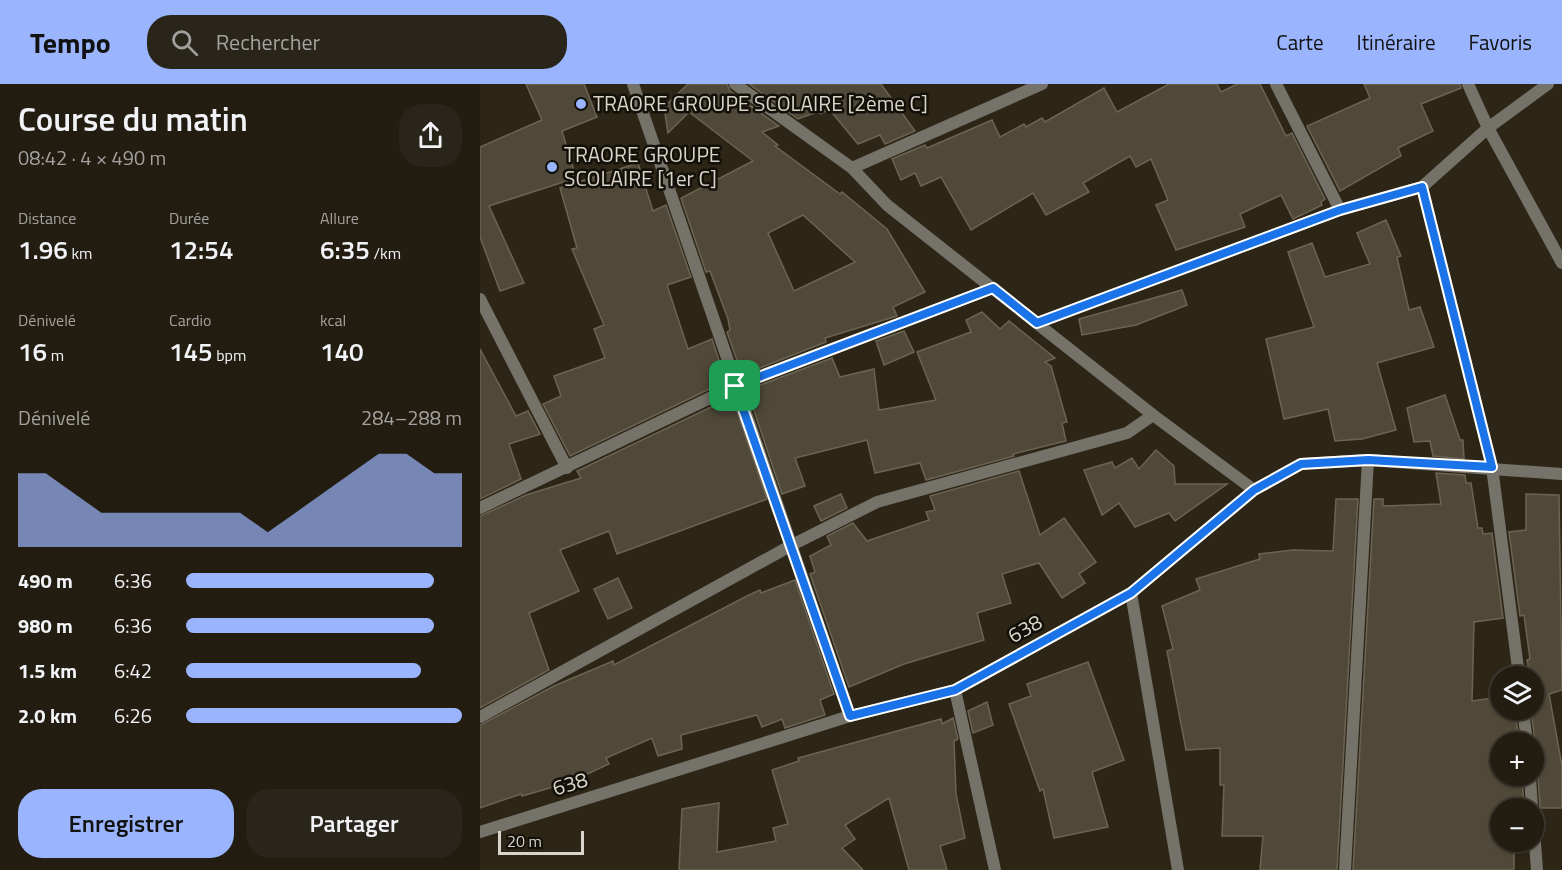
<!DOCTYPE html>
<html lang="fr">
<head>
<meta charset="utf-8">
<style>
  body { margin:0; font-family:"Titillium Web",sans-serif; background:#2a251a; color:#f1f3f6; height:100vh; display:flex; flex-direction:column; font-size:22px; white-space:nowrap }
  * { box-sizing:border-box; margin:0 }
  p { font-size:20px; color:#a2a19f }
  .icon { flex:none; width:33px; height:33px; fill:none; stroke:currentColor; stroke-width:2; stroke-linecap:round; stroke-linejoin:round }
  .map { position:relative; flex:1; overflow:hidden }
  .details { display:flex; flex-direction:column; background:#221c11; width:480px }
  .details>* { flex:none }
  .controls { position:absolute; left:1010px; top:582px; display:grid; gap:12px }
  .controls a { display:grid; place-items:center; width:54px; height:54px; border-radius:50%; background:#221c11; box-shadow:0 2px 4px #0004,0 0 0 2px #3f3a31; font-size:30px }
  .scale { position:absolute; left:18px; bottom:15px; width:86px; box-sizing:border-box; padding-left:6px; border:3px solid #d8d4ca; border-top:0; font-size:16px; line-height:21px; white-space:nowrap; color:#d8d4ca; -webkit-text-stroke:4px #121009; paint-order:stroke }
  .pin { position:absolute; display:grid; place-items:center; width:51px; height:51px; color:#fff; margin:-26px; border-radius:12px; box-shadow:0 3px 9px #0006 }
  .round { display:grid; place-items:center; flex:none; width:63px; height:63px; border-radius:24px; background:#2a251a }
  .summary { display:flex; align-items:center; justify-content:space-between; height:102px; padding:0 18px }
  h1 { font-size:33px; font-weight:600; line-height:45px }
  .stats { display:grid; grid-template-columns:repeat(3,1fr); gap:9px; height:102px; padding:6px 18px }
  .stats div { display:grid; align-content:center }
  .stats b { font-size:26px; font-weight:600 }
  .stats small { font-size:16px; font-weight:400 }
  .stats p { font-size:16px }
  .chart { height:168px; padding:12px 18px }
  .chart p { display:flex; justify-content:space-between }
  .chart svg { width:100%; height:108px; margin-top:6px; fill:#9ab5fd; opacity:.7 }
  .primary-button { display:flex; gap:12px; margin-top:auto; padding:12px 18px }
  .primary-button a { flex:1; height:69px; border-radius:24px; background:#9ab5fd; color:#111; font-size:24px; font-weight:600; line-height:69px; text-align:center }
  .primary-button a+a { background:#2a251a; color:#f1f3f6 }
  ul { padding:0 18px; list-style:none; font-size:20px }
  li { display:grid; grid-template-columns:96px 72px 1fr; align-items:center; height:45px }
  li i { height:15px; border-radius:8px; background:#9ab5fd }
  header { display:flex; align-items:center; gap:36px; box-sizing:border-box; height:84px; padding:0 30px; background:#9ab5fd; color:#111 }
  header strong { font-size:28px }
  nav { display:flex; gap:33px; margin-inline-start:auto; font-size:21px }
  .search { width:420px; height:54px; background:#2a251a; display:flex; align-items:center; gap:15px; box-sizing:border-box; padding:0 21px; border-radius:24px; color:#a2a19f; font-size:22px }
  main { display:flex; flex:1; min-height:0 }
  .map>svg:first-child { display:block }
  .building { fill:#504939; stroke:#6b6453; stroke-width:1.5; fill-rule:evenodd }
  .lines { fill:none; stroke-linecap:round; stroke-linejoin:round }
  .minor { stroke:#75726a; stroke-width:12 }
  .route-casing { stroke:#fff; stroke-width:12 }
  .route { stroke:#1a73e8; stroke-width:8 }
  .poi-dot { fill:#9ab5fd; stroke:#121009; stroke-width:2 }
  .labels { text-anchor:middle; stroke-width:5; stroke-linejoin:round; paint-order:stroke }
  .poi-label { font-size:21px; fill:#d8d4ca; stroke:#121009; text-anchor:start }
  .street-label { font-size:21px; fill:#d8d4ca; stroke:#121009 }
</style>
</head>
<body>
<header>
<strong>Tempo</strong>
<div class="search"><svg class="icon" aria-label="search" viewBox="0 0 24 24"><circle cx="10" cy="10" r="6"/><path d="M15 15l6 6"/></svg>Rechercher</div>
<nav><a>Carte</a><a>Itinéraire</a><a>Favoris</a></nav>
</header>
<main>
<section class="details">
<div class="summary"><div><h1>Course du matin</h1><p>08:42 · 4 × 490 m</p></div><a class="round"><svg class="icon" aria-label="share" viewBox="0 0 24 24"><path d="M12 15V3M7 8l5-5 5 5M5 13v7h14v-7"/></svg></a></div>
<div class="stats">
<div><p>Distance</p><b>1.96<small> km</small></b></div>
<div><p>Durée</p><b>12:54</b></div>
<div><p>Allure</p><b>6:35<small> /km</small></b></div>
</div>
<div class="stats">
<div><p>Dénivelé</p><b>16<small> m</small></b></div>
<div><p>Cardio</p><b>145<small> bpm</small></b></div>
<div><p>kcal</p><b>140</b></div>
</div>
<div class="chart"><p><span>Dénivelé</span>284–288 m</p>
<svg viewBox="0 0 160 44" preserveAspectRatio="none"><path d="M0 44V14L10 14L20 22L30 30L40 30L50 30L60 30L70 30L80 30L90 38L100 30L110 22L120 14L130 6L140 6L150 14L160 14V44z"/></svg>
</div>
<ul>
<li><b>490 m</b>6:36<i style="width:90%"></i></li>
<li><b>980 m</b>6:36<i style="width:90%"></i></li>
<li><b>1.5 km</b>6:42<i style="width:85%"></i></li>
<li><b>2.0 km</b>6:26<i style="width:100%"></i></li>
</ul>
<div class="primary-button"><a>Enregistrer</a><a>Partager</a></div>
</section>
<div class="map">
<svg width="1082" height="786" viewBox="0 0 1082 786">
  <rect width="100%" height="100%" fill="#2d2617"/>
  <g class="building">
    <polygon points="46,0 104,0 117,33 82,47 96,94 9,122 44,199 20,207 0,153 0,63 62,36"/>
    <path d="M 208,0 L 247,0 L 250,7 L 299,42 L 282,48 L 298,61 L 295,62 L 360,110 L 362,108 L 407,145 L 445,208 L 413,223 L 417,232 L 345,254 L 346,258 L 262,291 L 247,248 L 250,246 L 248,235 L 230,187 L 226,188 L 201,114 L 273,77 L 209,28 L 188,49 L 184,23 ZM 323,131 L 375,178 L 314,207 L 288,149 Z"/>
    <polygon points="269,0 401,0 435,47 405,60 400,51 378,60 349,25 341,30 337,28 318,35"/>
    <polygon points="689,0 737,0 741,8 757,0 780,0 806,52 812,49 845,115 841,118 842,121 813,135 801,111 760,130 765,143 696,166 676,121 688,116 671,75 656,83 650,72 603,99 609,108 566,131 553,109 491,146 461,93 441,102 435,89 421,96 412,75 445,61 447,64 512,36 520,53 544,40 546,43 562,34 565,38 624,4 637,28"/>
    <polygon points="884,0 980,0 981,4 941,20 953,47 918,64 921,72 860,107 827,42 890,14"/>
    <polygon points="158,79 173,127 186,121 211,193 187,201 208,265 232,255 246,297 90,372 63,320 81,312 74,292 125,274 114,245 124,241 92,165 97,164 80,104"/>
    <polygon points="906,136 921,172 917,173 929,226 940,223 954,263 897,279 916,346 882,355 855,357 848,325 804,335 786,255 834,243 808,168 832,159 845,193 890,180 877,149"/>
    <polygon points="702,206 707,221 656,241 602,251 599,235"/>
    <polygon points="502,228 520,245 529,237 575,274 565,278 571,282 587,338 582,339 586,357 533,370 534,372 446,396 440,379 395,389 387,356 315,374 325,402 302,410 267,306 352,274 360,293 394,285 399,326 456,316 437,268 491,248 486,236"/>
    <polygon points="424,247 434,268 404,281 396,257"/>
    <polygon points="0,265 36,332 48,327 60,350 29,360 41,395 0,415"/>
    <polygon points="965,311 980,356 983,356 984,375 953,372 950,357 934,358 927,324"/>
    <polygon points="252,313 287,415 137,470 129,447 80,466 99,507 49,529 69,586 0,624 0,432 46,411 101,394 97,387"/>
    <polygon points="676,366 694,382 695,400 747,400 695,437 689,429 655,443 639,419 622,431 604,386 632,378 635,384 652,374 659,385"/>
    <polygon points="539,387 560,451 584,434 616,478 599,490 605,499 582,514 559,479 522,490 531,519 497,529 504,556 424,580 369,603 330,490 335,488 330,472 351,461 347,452 373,439 387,457 449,436 446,428 455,426 450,412"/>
    <polygon points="956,389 985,391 986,399 991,399 998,444 1002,444 1003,450 1012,449 1023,534 994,538 992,617 1020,613 1020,626 1035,626 1039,658 1020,658 1020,692 1042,692 1044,724 1020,724 1020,758 1034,758 1034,786 873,786 894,415 903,415 903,422 961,420"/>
    <polygon points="361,410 367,424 341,437 334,422"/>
    <polygon points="1046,410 1079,411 1082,606 1069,610 1082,682 1082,724 1060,724 1058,691 1053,684 1055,657 1051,626 1053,592 1050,592 1047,576 1050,575 1044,531 1040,532 1029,448 1046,446"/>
    <polygon points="856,415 878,415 857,786 780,786 783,752 742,752 744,701 740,701 740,664 706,666 687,567 693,565 682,522 720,506 716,495 780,475 779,470 813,466 853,467"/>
    <polygon points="138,494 152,524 128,535 114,505"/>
    <polygon points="315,496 354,610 340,616 345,631 305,644 302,635 282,643 277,631 201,651 202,665 178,672 172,654 126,674 129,680 90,698 42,712 41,710 0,724 0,641 74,602 133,577 134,581 267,512 280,506 281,509"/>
    <polygon points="608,578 644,676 612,688 628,743 574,754 563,705 560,707 529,620 551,612 547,600"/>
    <polygon points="507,618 513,641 493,649 488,627"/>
    <polygon points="473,634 478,655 474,657 476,710 485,754 460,762 467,786 429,786 409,714 365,741 375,755 362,764 383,786 199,786 202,725 239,719 237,768 296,757 293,744 308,740 292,686 319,677 318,674 461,635 462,640"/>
  </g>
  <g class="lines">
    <g class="minor">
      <polyline points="153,0 370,632"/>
      <polyline points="255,0 372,84 407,121 673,331 774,406"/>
      <polyline points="796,0 860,126"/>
      <polyline points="988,0 1008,44 1082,179"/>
      <polyline points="372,84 562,0"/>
      <polyline points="942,103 1012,383 1039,592"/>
      <polyline points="0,215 87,384"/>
      <polyline points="557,239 860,126 942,103 1008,44 1068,0"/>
      <polyline points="0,424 255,302 513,204"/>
      <polyline points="651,509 698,786"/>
      <polyline points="475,606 515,786"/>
      <polyline points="1043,626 1047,658"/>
      <polyline points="0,633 312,461 397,418 647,349 673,331"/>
      <polyline points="1050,692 1052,724"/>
      <polyline points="1053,732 1057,786"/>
      <polyline points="0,748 370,632 475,606 651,509 774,406 821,380 888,376 1082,390"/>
      <polyline points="865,786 888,376"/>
    </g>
  </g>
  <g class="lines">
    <defs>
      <polygon id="route" points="942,103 1012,383 888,376 821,380 774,406 651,509 475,606 370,632 255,302 513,204 557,239 860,126"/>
    </defs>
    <use href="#route" class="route-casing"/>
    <use href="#route" class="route"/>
  </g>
  <g class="poi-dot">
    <circle cx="101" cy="20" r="6"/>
    <circle cx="72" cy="83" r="6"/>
  </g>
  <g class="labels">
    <g class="poi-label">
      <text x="113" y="27">TRAORE GROUPE SCOLAIRE [2ème C]</text>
      <text x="84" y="78">TRAORE GROUPE<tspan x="84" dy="24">SCOLAIRE [1er C]</tspan></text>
    </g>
    <g class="street-label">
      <text transform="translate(545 545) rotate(-29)" y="7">638</text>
      <text transform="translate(90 700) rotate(-17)" y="7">638</text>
    </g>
  </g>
</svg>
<div class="controls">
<a><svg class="icon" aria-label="layers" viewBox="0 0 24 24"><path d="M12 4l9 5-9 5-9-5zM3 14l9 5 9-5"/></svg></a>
<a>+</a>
<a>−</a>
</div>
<div class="scale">20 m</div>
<div class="pin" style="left:255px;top:302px;background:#1e9e55"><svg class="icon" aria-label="arrive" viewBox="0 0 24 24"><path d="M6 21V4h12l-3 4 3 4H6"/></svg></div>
</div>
</main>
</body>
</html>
